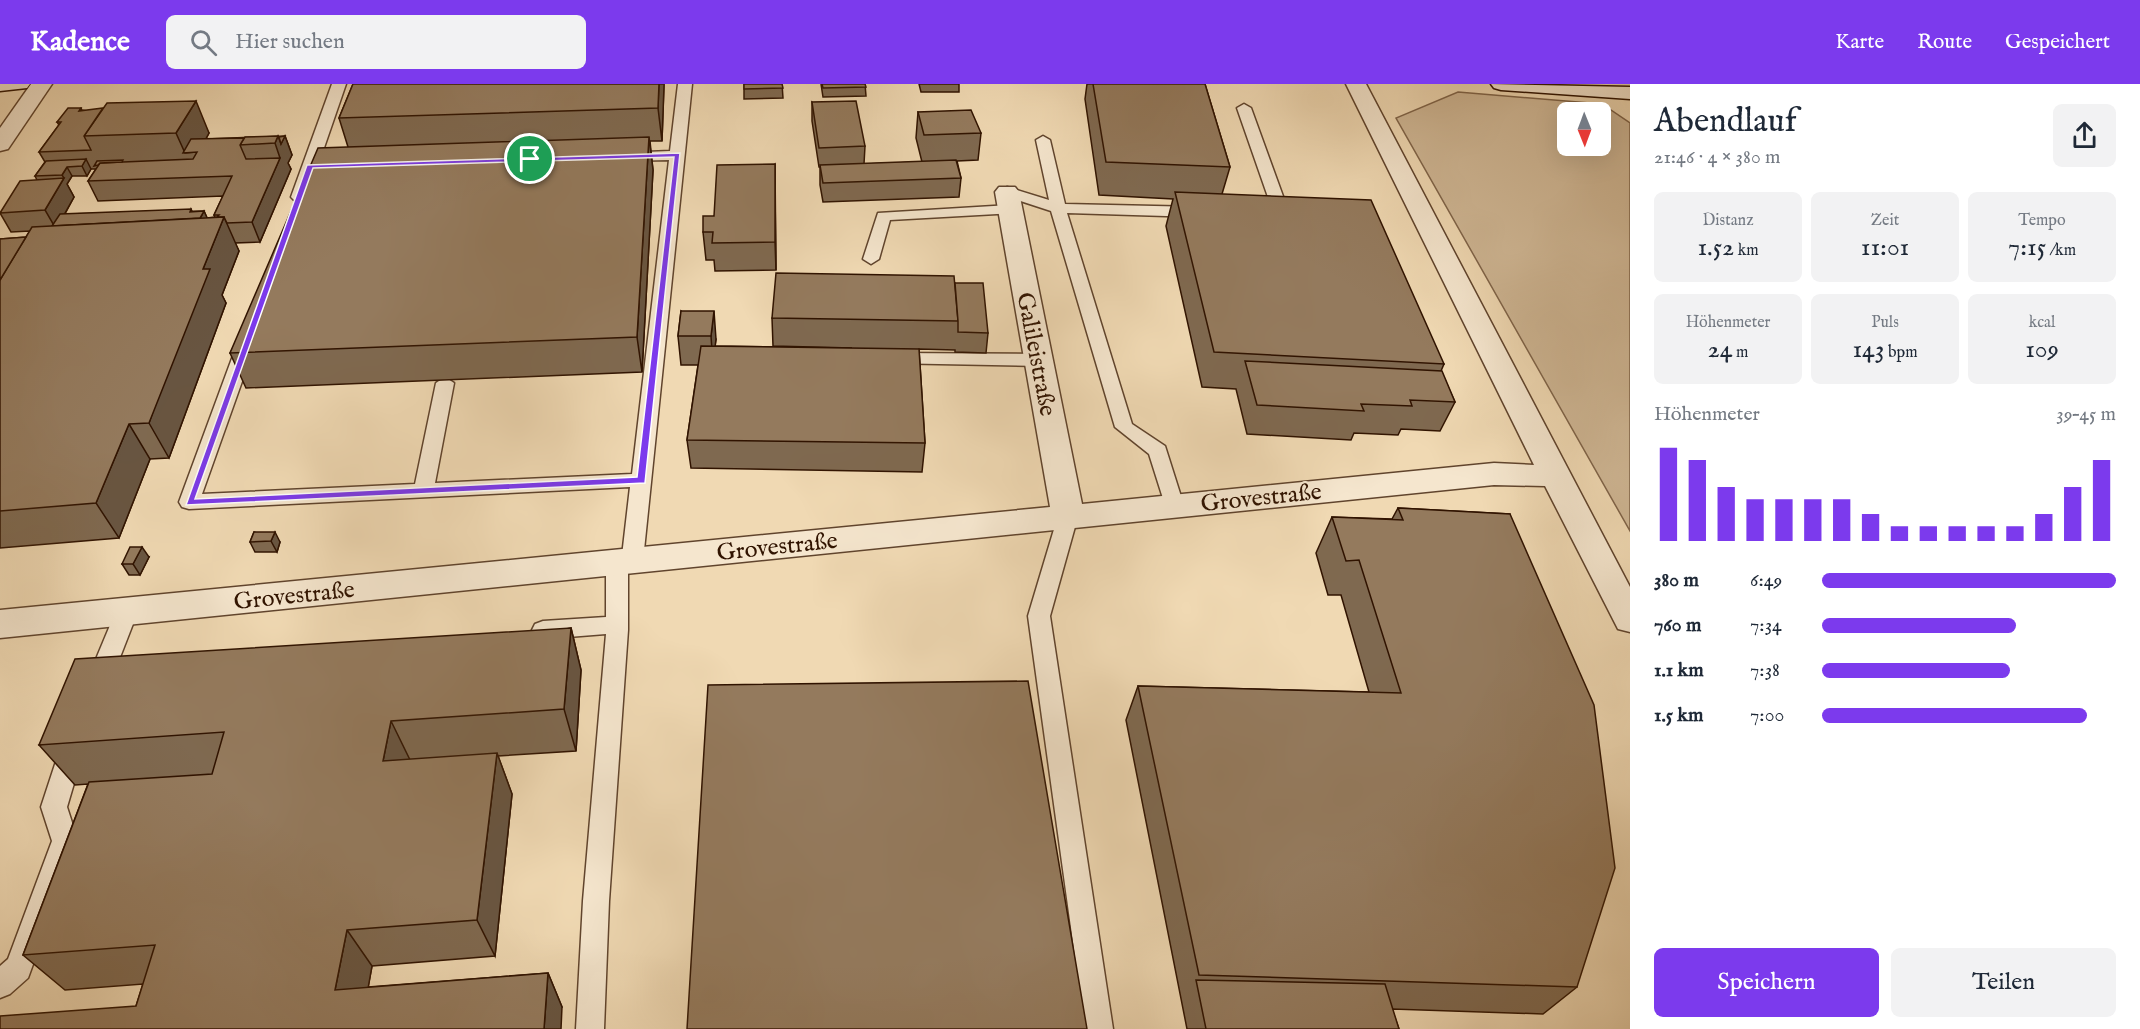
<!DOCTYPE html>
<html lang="de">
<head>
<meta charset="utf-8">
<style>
  body { margin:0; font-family:"IM FELL English",serif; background:#f2f2f3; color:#1f2937; height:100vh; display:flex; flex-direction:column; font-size:22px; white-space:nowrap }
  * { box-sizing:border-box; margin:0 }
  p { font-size:20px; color:#747a83 }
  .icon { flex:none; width:33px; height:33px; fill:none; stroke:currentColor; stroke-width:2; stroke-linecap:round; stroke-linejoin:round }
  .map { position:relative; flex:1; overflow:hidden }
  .details { display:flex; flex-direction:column; background:#fff; width:510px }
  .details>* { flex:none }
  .needle { width:39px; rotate:179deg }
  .controls { position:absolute; left:1557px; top:18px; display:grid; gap:12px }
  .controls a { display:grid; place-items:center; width:54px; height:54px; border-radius:9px; background:#fff; box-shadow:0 6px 24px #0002; font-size:30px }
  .pin { position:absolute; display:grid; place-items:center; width:51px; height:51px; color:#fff; margin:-26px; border:3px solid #fff; border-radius:50%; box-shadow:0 2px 6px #0007 }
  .round { display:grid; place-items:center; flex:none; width:63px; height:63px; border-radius:9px; background:#f2f2f3 }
  .overview { display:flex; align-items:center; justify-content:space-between; height:102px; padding:0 24px }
  h1 { font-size:33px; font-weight:600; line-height:45px }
  .stats { display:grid; grid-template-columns:repeat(3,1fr); gap:9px; height:102px; padding:6px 24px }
  .stats div { display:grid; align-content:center; border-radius:9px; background:#f2f2f3; text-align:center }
  .stats b { font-size:26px; font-weight:600 }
  .stats small { font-size:16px; font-weight:400 }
  .stats p { font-size:16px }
  .chart { height:168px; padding:12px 24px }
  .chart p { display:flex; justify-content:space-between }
  .chart svg { width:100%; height:108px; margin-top:6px; stroke:#7c3aed; stroke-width:6 }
  .cta { display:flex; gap:12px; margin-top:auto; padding:12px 24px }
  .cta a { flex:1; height:69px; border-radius:9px; background:#7c3aed; color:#fff; font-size:24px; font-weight:600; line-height:69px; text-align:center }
  .cta a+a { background:#f2f2f3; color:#1f2937 }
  ul { padding:0 24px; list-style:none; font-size:20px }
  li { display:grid; grid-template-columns:96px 72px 1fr; align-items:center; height:45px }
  li i { height:15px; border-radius:8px; background:#7c3aed }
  header { display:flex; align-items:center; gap:36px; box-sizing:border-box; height:84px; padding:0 30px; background:#7c3aed; color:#fff }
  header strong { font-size:28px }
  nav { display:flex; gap:33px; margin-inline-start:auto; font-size:21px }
  .search { width:420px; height:54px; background:#f2f2f3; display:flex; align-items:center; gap:15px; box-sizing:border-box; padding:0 21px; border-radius:9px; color:#747a83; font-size:22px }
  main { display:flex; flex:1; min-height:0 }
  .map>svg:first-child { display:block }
  .green { fill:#cfb795; stroke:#80654a; stroke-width:1.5; fill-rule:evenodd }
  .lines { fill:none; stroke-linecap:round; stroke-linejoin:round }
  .lane-casing { stroke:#60442d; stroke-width:3 }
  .street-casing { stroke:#60442d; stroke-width:3 }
  .secondary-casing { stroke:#301300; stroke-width:3 }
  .lane { fill:#f5e6ce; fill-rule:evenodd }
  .street { fill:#f5e6ce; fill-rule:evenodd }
  .secondary { fill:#f5e6ce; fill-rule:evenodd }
  .wall { fill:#7f6950; stroke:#301300; stroke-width:1.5; fill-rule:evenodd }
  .shaded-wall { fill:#685541; stroke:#301300; stroke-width:1.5 }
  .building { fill:#947a5d; stroke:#301300; stroke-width:1.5 }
  .route { fill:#7c3aed; stroke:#fff; stroke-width:1.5; fill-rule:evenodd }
  .labels { text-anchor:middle; stroke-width:4.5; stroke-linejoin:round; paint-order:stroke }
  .street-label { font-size:24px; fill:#301300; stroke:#f5e6ce }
</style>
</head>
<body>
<header>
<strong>Kadence</strong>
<div class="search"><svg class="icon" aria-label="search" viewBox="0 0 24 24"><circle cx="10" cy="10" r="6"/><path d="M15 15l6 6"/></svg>Hier suchen</div>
<nav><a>Karte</a><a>Route</a><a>Gespeichert</a></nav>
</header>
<main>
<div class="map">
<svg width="1630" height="945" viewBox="0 0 1630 945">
  <rect width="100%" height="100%" fill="#f0d9b3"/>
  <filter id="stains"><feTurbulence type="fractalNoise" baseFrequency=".00333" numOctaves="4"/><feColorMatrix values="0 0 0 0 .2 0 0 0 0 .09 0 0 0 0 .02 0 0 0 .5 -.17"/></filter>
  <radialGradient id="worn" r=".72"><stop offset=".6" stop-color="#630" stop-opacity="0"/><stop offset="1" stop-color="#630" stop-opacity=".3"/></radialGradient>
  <path class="green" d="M 1458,8 L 1602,20 L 1630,39 L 1630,447 L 1396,34 ZM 1568,28 L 1600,28 L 1600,62 L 1568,62 Z"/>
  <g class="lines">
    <defs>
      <g id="lane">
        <polygon points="332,0 346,0 307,113 304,116 294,116 291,113"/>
        <polygon points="678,0 692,0 643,476 639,482 628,482 628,546 609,817 604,945 576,945 583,817 606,550 543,555 535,552 532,546 535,540 543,537 606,533 606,478 610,472 622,472 630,403 189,425 182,423 179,418 238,258 247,253 256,258 202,410 415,400 436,299 445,293 454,299 435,399 632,390 669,76 622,77 615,73 622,69 670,67"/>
        <polygon points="1244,20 1251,24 1284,115 1254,131 1249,129 1246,126 1268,113 1237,24"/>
        <polygon points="1043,52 1050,56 1065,120 1199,123 1207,128 1199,133 1067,129 1132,340 1165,362 1184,422 1181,427 1174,429 1167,427 1149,370 1115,343 1051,127 1002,111 999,108 1007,103 1049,116 1036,56"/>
        <polygon points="1010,121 1015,123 1018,126 1015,129 890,136 879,175 871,180 863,175 878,129"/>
        <polygon points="892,269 1039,270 1048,276 1039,282 886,279 883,275 886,271"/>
        <polygon points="1068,425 1075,427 1078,432 1050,532 1113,945 1085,945 1028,532 1058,432 1061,427"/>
        <polygon points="127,519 135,521 138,527 110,599 106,606 98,608 90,606 86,599 116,527 119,521"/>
        <polygon points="73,652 82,655 85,662 67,723 78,757 28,894 10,910 0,914 0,882 8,875 52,757 41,723 61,662 64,655"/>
      </g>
      <g id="street">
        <polygon points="31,0 52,0 8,65 0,67 0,44"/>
        <polygon points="1346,0 1366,0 1630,503 1630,548 1618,545 1545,402 1494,401 0,554 0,526 1050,423 995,108 999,103 1015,103 1019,108 1082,420 1494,379 1534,381"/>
      </g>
      <g id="secondary">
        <polygon points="0,0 30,0 27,4 0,7"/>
        <polygon points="1491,0 1630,3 1630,15 1501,6 1494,4"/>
      </g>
    </defs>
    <use href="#lane" class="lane-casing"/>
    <use href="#street" class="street-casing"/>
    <use href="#secondary" class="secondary-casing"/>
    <use href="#lane" class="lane"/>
    <use href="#street" class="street"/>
    <use href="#secondary" class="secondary"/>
  </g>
  <g class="wall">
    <polygon points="353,0 664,0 662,57 650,57 653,86 642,288 246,304 230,269 348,63 339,34"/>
    <polygon points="744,0 782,0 783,14 744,15"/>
    <polygon points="821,0 865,0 866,12 823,13"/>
    <polygon points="919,0 959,0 959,8 921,8"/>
    <polygon points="1087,0 1205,0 1230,83 1222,110 1444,280 1441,287 1455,318 1440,347 1401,345 1398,351 1354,349 1351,356 1247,350 1236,305 1202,303 1166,142 1173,115 1099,111 1085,15"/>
    <polygon points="812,18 865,62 864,80 922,78 916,54 918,28 981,49 978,76 957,77 961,94 959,113 823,118 820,101 820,83 819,83 812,37"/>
    <path d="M 81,24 L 82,26 L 209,49 L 206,55 L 285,52 L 292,71 L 288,79 L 291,85 L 260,158 L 235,159 L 239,167 L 222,211 L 226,219 L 169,374 L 150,375 L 119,454 L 0,464 L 0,155 L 26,153 L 30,147 L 11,148 L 0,129 L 37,96 L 35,92 L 45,78 L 39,68 L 59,41 L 57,38 ZM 91,85 L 96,85 L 88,97 L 98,117 L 223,112 L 214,131 L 215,133 L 207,134 L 204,127 L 65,130 L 74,113 L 67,100 L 72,92 L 87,92 Z"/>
    <polygon points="775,80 776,186 715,187 714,176 706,176 703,148 714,132"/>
    <polygon points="955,199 988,249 986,269 955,268 955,266 919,265 925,359 922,388 691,384 687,356 698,281 681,281 678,252 681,227 716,255 715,262 852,264 773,262 772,234"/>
    <polygon points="1398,424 1510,430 1577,903 1543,930 1392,925 1399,945 1187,945 1126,636 1138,602 1369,608 1341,511 1328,511 1316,469 1332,433 1392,435"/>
    <polygon points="254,448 280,458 277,468 255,468 250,458"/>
    <polygon points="149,473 140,491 129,491 122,480"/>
    <polygon points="571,544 581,586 576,667 498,672 512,710 495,872 372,882 368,903 548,889 562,923 136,922 143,900 65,906 23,871 88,700 75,701 39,661"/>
  </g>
  <g class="shaded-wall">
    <polygon points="659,0 664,0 664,2 662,57 658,24"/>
    <polygon points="196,17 209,49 198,69 197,68 185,69 176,49"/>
    <polygon points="278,52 281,60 285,52 292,71 288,79 291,85 260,158 252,138 280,74 275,59"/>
    <polygon points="649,53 653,86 642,288 637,253"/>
    <polygon points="86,75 91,85 87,92 82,82"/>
    <polygon points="775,80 775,107 776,186 775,158"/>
    <polygon points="67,83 72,92 67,100 74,113 56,145 45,126 64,94 62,91"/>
    <polygon points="191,125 198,139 204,127 213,147 206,160 197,140 195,140 190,128"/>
    <polygon points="224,133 239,167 222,211 226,219 169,374 149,339 203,185"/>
    <polygon points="714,227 716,255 713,281 711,252"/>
    <polygon points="129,340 150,375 119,454 96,419"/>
    <polygon points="275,448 280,458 277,468 271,457"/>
    <polygon points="142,463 149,473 140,491 133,480"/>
    <polygon points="571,544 581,586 576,667 564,625"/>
    <polygon points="391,637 411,678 383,677"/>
    <polygon points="497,669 512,710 495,872 477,836"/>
    <polygon points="347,846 372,882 362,939 335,906"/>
    <polygon points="548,889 562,923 561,945 544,945"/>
  </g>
  <g class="building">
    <polygon points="353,0 659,0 658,24 339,34"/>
    <polygon points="744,0 782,0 783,4 744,5"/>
    <polygon points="822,0 865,0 866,3 823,4"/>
    <polygon points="1093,0 1205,0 1230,83 1106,78"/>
    <polygon points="196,17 176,49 84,52 107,19"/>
    <polygon points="856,17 865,62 819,64 812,18"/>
    <polygon points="68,24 81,24 79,27 103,24 84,52 91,66 39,68 61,38 57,38"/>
    <polygon points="971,26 981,49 924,51 918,28"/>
    <polygon points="278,52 275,59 240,61 245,53"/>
    <polygon points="285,52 281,60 279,53"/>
    <polygon points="649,53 637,253 230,269 318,64"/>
    <polygon points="244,54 240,61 246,75 280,74 252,138 227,139 224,133 217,133 219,131 214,131 232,92 88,97 100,79 193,75 197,68 183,69 191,55"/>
    <polygon points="86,75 82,82 67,83 62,91 35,92 46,77"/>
    <polygon points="123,76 122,78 100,79 98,81 94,82 97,77"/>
    <polygon points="956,76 961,94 823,99 820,81"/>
    <polygon points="775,80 775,158 712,159 713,148 703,148 703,132 714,132 717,81"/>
    <polygon points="64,94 45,126 0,129 20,97"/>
    <polygon points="1175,108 1371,116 1444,280 1214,268"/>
    <polygon points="191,125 190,128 204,127 200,134 52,142 60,130"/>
    <polygon points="224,133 203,185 210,185 149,339 129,340 96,419 0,427 0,196 32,143"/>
    <polygon points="26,153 0,196 0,155"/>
    <polygon points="776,189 954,192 958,237 772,234"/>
    <polygon points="955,199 983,199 988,249 958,248 958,237"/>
    <polygon points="681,227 714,227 711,252 678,252"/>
    <polygon points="701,262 919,265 925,359 687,356"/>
    <polygon points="1245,277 1442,287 1455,318 1410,316 1412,322 1361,320 1364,327 1257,321"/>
    <polygon points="1398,424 1510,430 1594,621 1615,784 1577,903 1199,891 1138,602 1401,609 1359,476 1346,477 1332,433 1403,436"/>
    <polygon points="254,448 275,448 271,457 250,458"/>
    <polygon points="130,463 142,463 133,480 122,480"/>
    <polygon points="571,544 564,625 391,637 383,677 497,669 477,836 347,846 335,906 548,889 544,945 0,945 0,932 136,922 155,861 23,871 89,698 212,690 224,648 39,661 75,575"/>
    <polygon points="1028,597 1087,945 687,945 708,601"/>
    <polygon points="1196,896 1385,900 1399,945 1206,945"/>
  </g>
  <path class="route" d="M 680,69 L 645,399 L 186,421 L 307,81 ZM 674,73 L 637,393 L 195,415 L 313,84 Z"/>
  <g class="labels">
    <g class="street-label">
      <text transform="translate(1037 270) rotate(79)" y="8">Galileistraße</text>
      <text transform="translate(1261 413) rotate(-6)" y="8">Grovestraße</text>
      <text transform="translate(777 462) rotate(-6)" y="8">Grovestraße</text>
      <text transform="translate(294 511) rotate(-6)" y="8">Grovestraße</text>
    </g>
  </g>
  <rect width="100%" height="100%" filter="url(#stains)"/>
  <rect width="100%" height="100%" fill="url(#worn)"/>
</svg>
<div class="controls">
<a><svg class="needle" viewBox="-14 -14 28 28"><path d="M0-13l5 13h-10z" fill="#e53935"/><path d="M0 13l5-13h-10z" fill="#747a83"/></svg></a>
</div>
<div class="pin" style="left:530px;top:75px;background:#1e9e55"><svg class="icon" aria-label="arrive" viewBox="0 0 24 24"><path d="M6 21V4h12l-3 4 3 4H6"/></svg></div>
</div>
<section class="details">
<div class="overview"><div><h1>Abendlauf</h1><p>21:46 · 4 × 380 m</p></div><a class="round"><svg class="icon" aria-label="share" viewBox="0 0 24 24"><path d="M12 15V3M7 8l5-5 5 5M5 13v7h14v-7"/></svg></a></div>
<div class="stats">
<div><p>Distanz</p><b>1.52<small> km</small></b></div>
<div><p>Zeit</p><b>11:01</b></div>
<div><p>Tempo</p><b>7:15<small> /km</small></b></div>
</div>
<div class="stats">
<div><p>Höhenmeter</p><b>24<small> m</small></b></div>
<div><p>Puls</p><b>143<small> bpm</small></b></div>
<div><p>kcal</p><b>109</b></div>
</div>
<div class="chart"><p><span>Höhenmeter</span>39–45 m</p>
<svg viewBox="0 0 160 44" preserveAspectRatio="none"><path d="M5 44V6M15 44V11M25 44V22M35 44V27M45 44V27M55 44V27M65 44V27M75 44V33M85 44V38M95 44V38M105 44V38M115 44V38M125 44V38M135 44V33M145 44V22M155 44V11"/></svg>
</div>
<ul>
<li><b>380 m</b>6:49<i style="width:100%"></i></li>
<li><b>760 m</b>7:34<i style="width:66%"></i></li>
<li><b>1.1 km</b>7:38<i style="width:64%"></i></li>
<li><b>1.5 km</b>7:00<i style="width:90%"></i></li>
</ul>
<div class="cta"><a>Speichern</a><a>Teilen</a></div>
</section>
</main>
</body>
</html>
